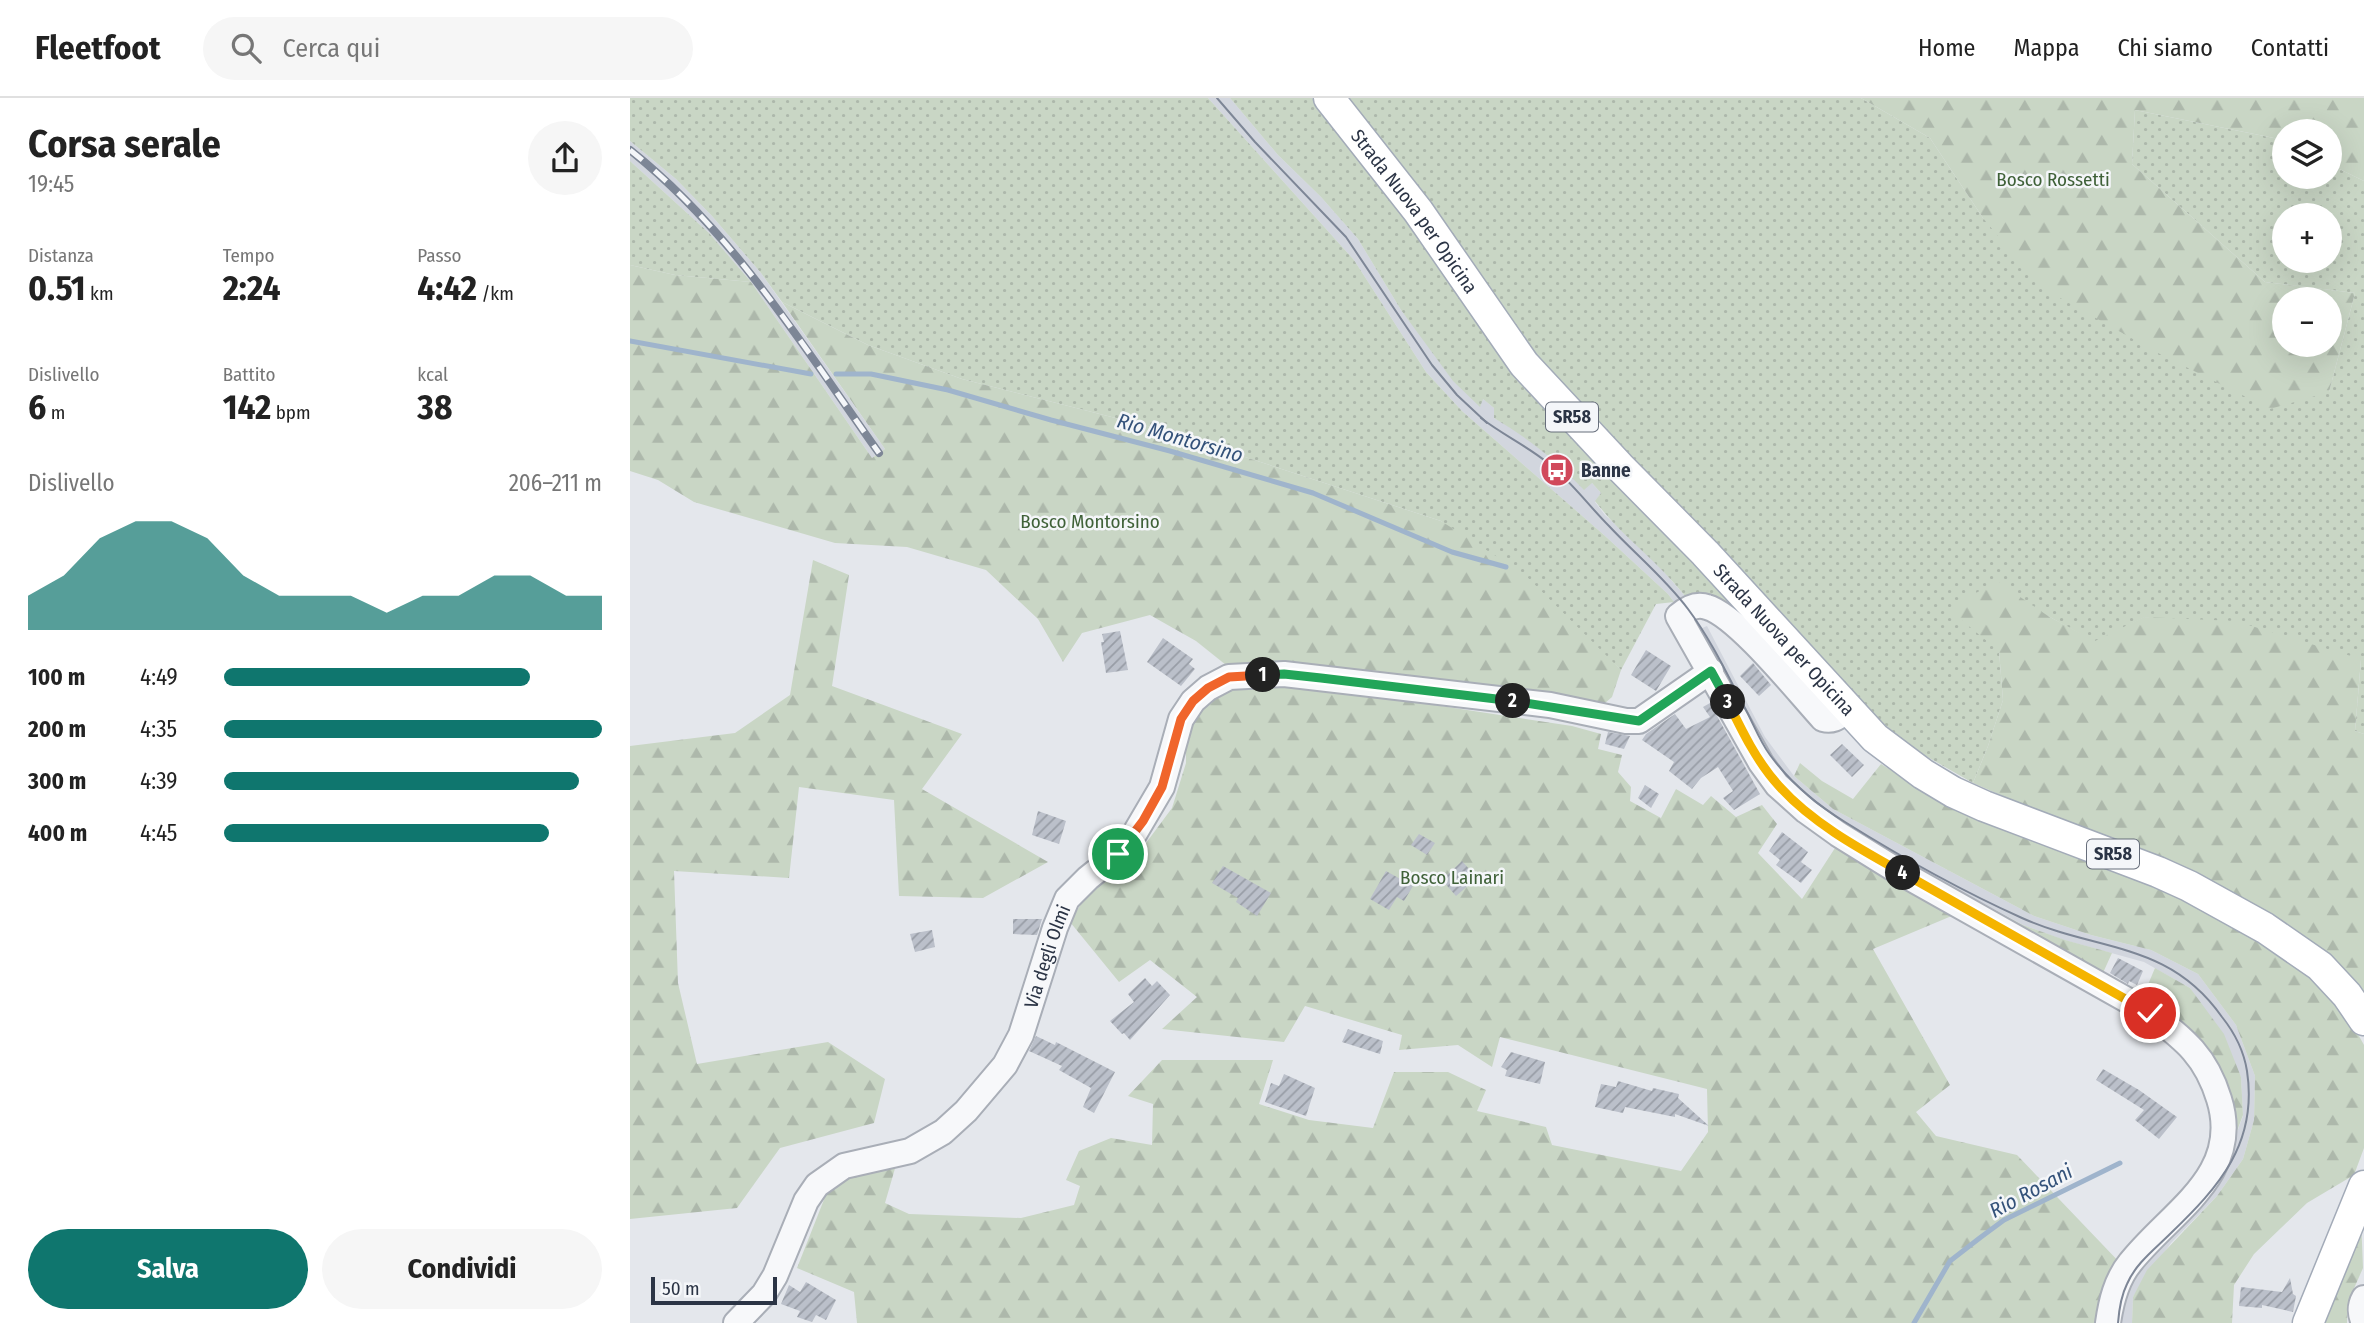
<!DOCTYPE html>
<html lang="it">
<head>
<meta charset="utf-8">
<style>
  body { margin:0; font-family:"Fira Sans Condensed",sans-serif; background:#f6f6f6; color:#222; height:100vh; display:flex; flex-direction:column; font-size:26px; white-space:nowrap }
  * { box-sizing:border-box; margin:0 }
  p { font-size:23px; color:#767676 }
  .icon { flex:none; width:38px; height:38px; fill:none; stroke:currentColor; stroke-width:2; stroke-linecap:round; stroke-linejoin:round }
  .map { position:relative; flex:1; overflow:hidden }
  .drawer { display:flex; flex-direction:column; background:#fff; width:630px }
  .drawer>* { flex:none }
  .controls { position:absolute; left:1642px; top:21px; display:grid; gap:14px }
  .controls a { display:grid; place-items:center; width:70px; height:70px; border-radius:50%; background:#fff; box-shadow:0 7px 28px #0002; font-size:35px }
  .scale { position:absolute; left:21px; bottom:18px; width:126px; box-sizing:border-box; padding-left:7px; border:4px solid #2b3445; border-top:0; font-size:19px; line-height:24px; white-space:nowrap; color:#2b3445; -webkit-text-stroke:5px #f4f6f9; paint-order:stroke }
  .pin { position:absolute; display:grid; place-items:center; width:60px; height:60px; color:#fff; margin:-30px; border:4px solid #fff; border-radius:50%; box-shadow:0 2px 7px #0007 }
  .km { position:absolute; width:35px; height:35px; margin:-18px; border-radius:50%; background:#222; color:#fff; font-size:19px; line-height:35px; text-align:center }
  .round { display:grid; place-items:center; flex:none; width:74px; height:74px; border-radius:37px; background:#f6f6f6 }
  .head { display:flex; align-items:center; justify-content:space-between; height:119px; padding:0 28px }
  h1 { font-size:38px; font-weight:700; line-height:52px }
  .metrics { display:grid; grid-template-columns:repeat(3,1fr); gap:10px; height:119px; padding:7px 28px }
  .metrics div { display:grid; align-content:center }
  .metrics b { font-size:35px; font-weight:700 }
  .metrics small { font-size:19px; font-weight:400 }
  .metrics p { font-size:19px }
  .chart { height:196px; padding:14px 28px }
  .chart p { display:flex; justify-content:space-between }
  .chart svg { width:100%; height:126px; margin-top:7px; fill:#0f766e; opacity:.7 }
  .button { display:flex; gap:14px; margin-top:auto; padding:14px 28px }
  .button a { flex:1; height:80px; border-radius:42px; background:#0f766e; color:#fff; font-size:28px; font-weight:700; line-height:80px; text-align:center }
  .button a+a { background:#f6f6f6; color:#222 }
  ul { padding:0 28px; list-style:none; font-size:23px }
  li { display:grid; grid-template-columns:112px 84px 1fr; align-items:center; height:52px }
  li i { height:18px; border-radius:9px; background:#0f766e }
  header { display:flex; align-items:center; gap:42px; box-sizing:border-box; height:98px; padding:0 35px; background:#fff; border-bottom:2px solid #e0e0e0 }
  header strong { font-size:33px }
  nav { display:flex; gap:38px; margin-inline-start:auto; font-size:24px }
  .search { width:490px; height:63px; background:#f6f6f6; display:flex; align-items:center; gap:18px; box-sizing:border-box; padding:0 24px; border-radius:38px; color:#767676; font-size:26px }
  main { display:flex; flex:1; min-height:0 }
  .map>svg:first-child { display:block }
  .built { fill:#d2d6de }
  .grass { fill:url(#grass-dots); fill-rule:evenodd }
  .forest { fill:url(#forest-firs); fill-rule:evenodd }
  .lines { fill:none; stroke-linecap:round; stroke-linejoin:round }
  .stream { stroke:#9fb4cc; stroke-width:5 }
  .building { fill:url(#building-hatch) }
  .minor-casing { stroke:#a9aeb7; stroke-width:28 }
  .major-casing { stroke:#a3abb8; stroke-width:33 }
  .minor { stroke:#f7f8fa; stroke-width:24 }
  .major { stroke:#fff; stroke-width:30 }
  .tram { stroke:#7d8696; stroke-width:2 }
  .rail-casing { stroke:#7d8696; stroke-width:8 }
  .rail { stroke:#f4f6f9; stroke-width:5; stroke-dasharray:16; stroke-linecap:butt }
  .split-1-casing { stroke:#fff; stroke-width:14 }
  .split-2-casing { stroke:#fff; stroke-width:14 }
  .split-3-casing { stroke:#fff; stroke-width:14 }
  .split-4-casing { stroke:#fff; stroke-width:14 }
  .split-5-casing { stroke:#fff; stroke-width:14 }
  .split-1 { stroke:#f0652b; stroke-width:9 }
  .split-2 { stroke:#22a559; stroke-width:9 }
  .split-3 { stroke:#22a559; stroke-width:9 }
  .split-4 { stroke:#f5b400; stroke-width:9 }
  .split-5 { stroke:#f5b400; stroke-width:9 }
  .labels { text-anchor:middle; stroke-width:5; stroke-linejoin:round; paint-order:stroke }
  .shield { fill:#f4f6f9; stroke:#676e7b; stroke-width:2 }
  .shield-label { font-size:18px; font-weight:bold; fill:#2b3445 }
  .park-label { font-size:19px; fill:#3f6138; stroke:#f4f6f9 }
  .street-label { font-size:19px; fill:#2b3445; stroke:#f4f6f9 }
  .poi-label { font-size:19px; font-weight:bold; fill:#2b3445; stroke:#f4f6f9; text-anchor:start }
  .water-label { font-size:21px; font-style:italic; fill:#34527a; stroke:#f4f6f9 }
</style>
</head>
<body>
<header>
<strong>Fleetfoot</strong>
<div class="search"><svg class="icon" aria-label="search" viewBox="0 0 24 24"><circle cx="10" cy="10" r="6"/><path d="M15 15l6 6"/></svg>Cerca qui</div>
<nav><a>Home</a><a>Mappa</a><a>Chi siamo</a><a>Contatti</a></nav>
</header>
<main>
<section class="drawer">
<div class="head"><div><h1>Corsa serale</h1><p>19:45</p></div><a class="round"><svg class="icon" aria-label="share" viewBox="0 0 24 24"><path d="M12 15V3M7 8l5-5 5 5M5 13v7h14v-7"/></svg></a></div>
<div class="metrics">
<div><p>Distanza</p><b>0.51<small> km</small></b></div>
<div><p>Tempo</p><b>2:24</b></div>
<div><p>Passo</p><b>4:42<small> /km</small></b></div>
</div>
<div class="metrics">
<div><p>Dislivello</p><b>6<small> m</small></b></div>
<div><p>Battito</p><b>142<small> bpm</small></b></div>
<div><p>kcal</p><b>38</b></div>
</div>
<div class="chart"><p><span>Dislivello</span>206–211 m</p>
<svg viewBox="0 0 160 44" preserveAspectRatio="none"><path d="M0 44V32L10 25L20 12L30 6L40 6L50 12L60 25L70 32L80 32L90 32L100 38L110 32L120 32L130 25L140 25L150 32L160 32V44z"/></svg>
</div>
<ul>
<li><b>100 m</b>4:49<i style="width:81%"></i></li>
<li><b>200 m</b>4:35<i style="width:100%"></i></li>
<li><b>300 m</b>4:39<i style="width:94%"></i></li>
<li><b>400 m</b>4:45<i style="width:86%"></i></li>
</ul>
<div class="button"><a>Salva</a><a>Condividi</a></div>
</section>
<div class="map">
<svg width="1734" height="1225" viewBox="0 0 1734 1225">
  <defs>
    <pattern id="grass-dots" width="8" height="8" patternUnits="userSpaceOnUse" patternTransform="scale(1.75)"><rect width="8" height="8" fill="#c9d6c5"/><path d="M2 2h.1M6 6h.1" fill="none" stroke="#adb8ab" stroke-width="1.8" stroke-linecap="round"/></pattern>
    <pattern id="forest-firs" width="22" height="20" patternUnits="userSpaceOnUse" patternTransform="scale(1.75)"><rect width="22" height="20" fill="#c9d6c5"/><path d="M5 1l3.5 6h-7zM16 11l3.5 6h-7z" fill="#adb8ab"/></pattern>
    <pattern id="building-hatch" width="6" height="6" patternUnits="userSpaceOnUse" patternTransform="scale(1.75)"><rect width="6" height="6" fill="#bbc0ca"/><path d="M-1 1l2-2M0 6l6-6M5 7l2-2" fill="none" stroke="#989da6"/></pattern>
  </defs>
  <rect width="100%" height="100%" fill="#e4e7ec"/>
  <g class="built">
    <polygon points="578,0 600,0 648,57 691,99 728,141 771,212 850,308 852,300 864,310 864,320 895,338 925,361 954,391 961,384 971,395 965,404 975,417 1021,459 1055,498 1044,504 1038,496 974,437 832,313 796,274 724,162"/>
    <polygon points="0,43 46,81 82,118 131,175 255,351 242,360 121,184 79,135 0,63"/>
    <polygon points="1077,528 1135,639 1164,678 1203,711 1404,818 1461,837 1521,852 1568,876 1606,927 1625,978 1624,1022 1613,1061 1587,1098 1541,1145 1503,1199 1502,1225 1483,1225 1494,1181 1599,1055 1613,1018 1611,979 1560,890 1514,864 1434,842 1393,827 1201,723 1134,660 1063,534"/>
  </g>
  <g class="grass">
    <polygon points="0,0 578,0 724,162 796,274 832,313 974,437 1038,496 1044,504 1026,506 991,572 951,535 811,423 529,331 332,281 238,247 152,204 131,175 82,118 46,81 0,43"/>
    <path d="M 600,0 L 682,0 L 728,52 L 903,291 L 1200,613 L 1075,498 L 1055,498 C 1028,463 991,438 965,403 L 971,395 L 962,385 L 954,392 C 926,362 899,341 864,320 L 864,310 L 853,301 L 850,309 L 823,283 L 771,212 L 728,141 L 691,99 L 648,57 Z"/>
    <path d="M 712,0 L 1231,0 L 1300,40 L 1353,120 L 1699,294 L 1725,195 L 1635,184 L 1502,66 L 1505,12 L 1644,40 L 1654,44 L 1654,79 L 1699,79 L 1699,66 L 1734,83 L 1734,636 L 1725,633 L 1731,562 L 1515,519 L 1465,544 L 1418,518 L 1369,553 L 1373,602 L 1358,648 L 1343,685 L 1280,649 L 1206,583 L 894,248 ZM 1654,117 L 1699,117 L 1699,163 L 1654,163 Z"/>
    <polygon points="0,63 79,135 121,184 45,177 0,167"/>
  </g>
  <g class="forest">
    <path d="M 1231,0 L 1734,0 L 1734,83 L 1699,66 L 1699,33 L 1654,33 L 1654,44 L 1644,40 L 1505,12 L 1502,66 L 1635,184 L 1725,195 L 1699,294 L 1640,311 L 1526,254 L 1409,188 L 1353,120 L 1300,40 ZM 1654,201 L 1699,201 L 1699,247 L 1654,247 Z"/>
    <polygon points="0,167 45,177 121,184 242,360 255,351 152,204 238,247 332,281 529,331 811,423 894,476 991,572 982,599 974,606 865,590 653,563 596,567 566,543 520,517 452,535 433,564 408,521 356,472 277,449 205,445 64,404 28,382 0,373"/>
    <polygon points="183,462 219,477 202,588 332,636 292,691 418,764 353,800 269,798 264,702 169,689 159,780 44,773 48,885 67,966 198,944 255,981 244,1025 150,1050 107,1110 0,1121 0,648 105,635 160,597"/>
    <polygon points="1367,483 1418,518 1465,543 1514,519 1605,523 1731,561 1725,633 1734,636 1734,900 1437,726 1343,685 1358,648 1373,602 1369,553 1318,511"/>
    <polygon points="667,586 942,628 971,636 968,651 992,657 988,674 1001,689 1000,703 1031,720 1046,691 1073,707 1081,698 1106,719 1132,707 1147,726 1128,755 1172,801 1205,750 1324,817 1243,851 1320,987 1286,1014 1306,1038 1387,1057 1493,1168 1472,1225 227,1225 224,1194 167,1170 197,1094 222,1076 266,1067 255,1105 279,1116 391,1120 444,1107 450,1088 436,1082 449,1053 481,1040 522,1047 523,1006 498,998 532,962 643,962 629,1006 679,1022 743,1030 764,974 818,974 856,992 847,1013 916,1029 922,1047 1051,1073 1078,1034 1077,991 870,939 862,969 828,947 769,952 772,937 675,908 654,944 532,931 567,899 520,862 489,884 440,824 457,796 499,768 542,710 556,665 556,636 582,598 614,587"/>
    <polygon points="1170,665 1192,683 1223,701 1251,666 1304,699 1563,803 1678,870 1714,911 1734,947 1734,1050 1724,1077 1677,1105 1624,1156 1604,1187 1602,1225 1502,1225 1503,1199 1517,1172 1587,1098 1613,1061 1624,1022 1625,978 1606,927 1568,876 1521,852 1461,837 1404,818 1203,711 1164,678"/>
    <polygon points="1307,782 1393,827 1435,842 1482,855 1472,877"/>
    <polygon points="1525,870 1560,890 1594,936 1611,979 1613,1017 1599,1055 1591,982 1562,933 1514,896"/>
    <polygon points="1731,1121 1733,1170 1718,1204 1717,1225 1689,1225"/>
  </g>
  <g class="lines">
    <g class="stream">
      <polyline points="0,243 181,276"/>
      <polyline points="206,276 241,276 318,292 421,322 540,353 683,395 822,454 876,469"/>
      <polyline points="1284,1225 1320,1163 1351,1139 1374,1122 1490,1065"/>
    </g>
  </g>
  <g class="building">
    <polygon points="490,533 498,572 476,575 471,544 474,544 472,536"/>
    <polygon points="533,540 563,561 559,566 565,571 551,588 517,564"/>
    <polygon points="1016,552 1041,568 1026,593 1001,577"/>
    <polygon points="1123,565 1141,587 1129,598 1110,578"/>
    <polygon points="1080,605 1130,696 1104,712 1093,700 1103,693 1088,669 1071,680 1062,691 1039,673 1044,664 1012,642 1016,636 1045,616 1056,631 1080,619 1073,609"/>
    <polygon points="978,634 1000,638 994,651 975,646"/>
    <polygon points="1212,646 1234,667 1222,679 1200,657"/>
    <polygon points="1015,687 1029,696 1021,710 1008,700"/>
    <polygon points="408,713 436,723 429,746 402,737"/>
    <polygon points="1152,734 1178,754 1171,764 1182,772 1171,785 1146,767 1150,762 1139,753"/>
    <polygon points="789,736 805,745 797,757 781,747"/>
    <polygon points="832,763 847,780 826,798 812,782"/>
    <polygon points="593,768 641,795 627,818 606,804 608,800 582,785"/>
    <polygon points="756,773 783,788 774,803 767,799 759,812 740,801"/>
    <polygon points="383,821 412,821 407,837 383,836"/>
    <polygon points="302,832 305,849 285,854 280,836"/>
    <polygon points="1488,860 1513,873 1507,887 1499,883 1498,886 1480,875"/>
    <polygon points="515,880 522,888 527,883 540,897 500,942 494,935 492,936 480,923 504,904 498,896"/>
    <polygon points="718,931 753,943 750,956 712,944"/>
    <polygon points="406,938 425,947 426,944 485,974 464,1015 453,1009 461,990 429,972 432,968 399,953"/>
    <polygon points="881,954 915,964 910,986 875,978 877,972 871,969"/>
    <polygon points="1473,971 1509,992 1547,1019 1529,1041 1505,1022 1514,1012 1466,982"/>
    <polygon points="654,976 685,990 676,1018 635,1004 641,985 649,988"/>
    <polygon points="988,983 1022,993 1023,990 1049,996 1048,1000 1079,1028 1045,1016 1045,1019 995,1009 993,1015 965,1009 971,986 986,989"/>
    <polygon points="1660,1180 1663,1196 1666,1198 1663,1214 1632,1207 1632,1210 1609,1208 1611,1189 1652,1194"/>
    <polygon points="176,1184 206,1202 196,1222 186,1217 182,1224 167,1219 170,1213 151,1206 159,1187 170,1194"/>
  </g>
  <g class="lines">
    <defs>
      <g id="minor">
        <path d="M 1218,612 C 1209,618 1204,624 1193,621 C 1169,595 1108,518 1077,509 C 1066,505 1056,511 1048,518 L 1131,665 L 1147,687 L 1176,713 L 1208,736 L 1266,772 L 1520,915 C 1555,942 1576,958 1589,1001 C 1613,1077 1540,1114 1500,1165 C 1486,1182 1481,1204 1478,1225"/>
        <path id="s1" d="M 106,1225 L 134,1196 L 145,1178 L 176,1103 L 187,1087 L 214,1068 L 280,1053 L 313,1034 L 336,1013 L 375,967 L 391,937 L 425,830 L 437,801 L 458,780 L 488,756 L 502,740 L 532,689 L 551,621 L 563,603 L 578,590 L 599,579 L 654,576 L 920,607 L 996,623 L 1009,623 L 1081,573"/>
        <path d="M 1734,1225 C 1730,1216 1729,1209 1734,1200"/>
      </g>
      <g id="major">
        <path id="s2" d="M 699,0 L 788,113 L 894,266 L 990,369 L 1075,455 L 1245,640 L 1293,676 L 1323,694 L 1354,708 L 1528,774 L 1559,788 L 1635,830 L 1690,868 L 1717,897 L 1734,922"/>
        <polyline points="1678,1225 1734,1088"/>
      </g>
    </defs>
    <use href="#minor" class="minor-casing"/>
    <use href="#major" class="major-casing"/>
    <use href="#minor" class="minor"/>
    <use href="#major" class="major"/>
    <g class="tram">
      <polyline points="587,0 625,44 716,139 802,267 827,297 857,325"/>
      <path d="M 851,320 C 873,337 897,348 918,365 C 941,383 958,407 979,428 C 1005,456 1035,480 1058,511 C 1082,543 1099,580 1118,616 C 1125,630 1131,645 1140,657 C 1160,684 1187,707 1215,724 C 1271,759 1332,793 1392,820 C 1468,854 1539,843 1592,919 C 1604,934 1614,954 1617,973 C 1628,1045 1589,1089 1541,1135 C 1525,1151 1506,1165 1497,1186 C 1491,1198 1489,1212 1488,1225"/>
    </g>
    <defs>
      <path id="rail" d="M 0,52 C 104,135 173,248 249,355"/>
    </defs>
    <use href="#rail" class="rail-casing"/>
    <use href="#rail" class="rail"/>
  </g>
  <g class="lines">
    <defs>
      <polyline id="split-1" points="488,756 513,723 532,689 551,621 563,603 578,590 599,579 633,577"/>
      <polyline id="split-2" points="633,577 654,576 691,580 883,603"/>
      <polyline id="split-3" points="883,603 1009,623 1081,573 1098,604"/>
      <path id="split-4" d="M 1098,604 C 1112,633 1127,664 1149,688 C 1182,725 1230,751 1273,775"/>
      <polyline id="split-5" points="1273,775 1520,915"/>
    </defs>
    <use href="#split-1" class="split-1-casing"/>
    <use href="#split-2" class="split-2-casing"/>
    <use href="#split-3" class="split-3-casing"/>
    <use href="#split-4" class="split-4-casing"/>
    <use href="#split-5" class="split-5-casing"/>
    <use href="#split-1" class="split-1"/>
    <use href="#split-2" class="split-2"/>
    <use href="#split-3" class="split-3"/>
    <use href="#split-4" class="split-4"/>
    <use href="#split-5" class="split-5"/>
  </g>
  <defs>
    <symbol id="bus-disc" viewBox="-11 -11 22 22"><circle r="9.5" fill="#d1495b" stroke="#f4f6f9"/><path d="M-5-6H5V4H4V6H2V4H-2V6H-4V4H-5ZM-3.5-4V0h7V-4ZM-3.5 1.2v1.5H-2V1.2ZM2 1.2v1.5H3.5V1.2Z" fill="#fff"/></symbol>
  </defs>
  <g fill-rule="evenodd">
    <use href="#bus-disc" x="908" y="353" width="38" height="38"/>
  </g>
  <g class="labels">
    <g class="shield">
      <rect x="916" y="304.5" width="52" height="29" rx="5"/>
      <rect x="1457" y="741.5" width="52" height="29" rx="5"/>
    </g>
    <g class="shield-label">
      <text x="942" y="325">SR58</text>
      <text x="1483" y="762">SR58</text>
    </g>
    <g class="park-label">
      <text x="1423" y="88">Bosco Rossetti</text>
      <text x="460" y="430">Bosco Montorsino</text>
      <text x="822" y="786">Bosco Lainari</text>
    </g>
    <g class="street-label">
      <text dy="7" stroke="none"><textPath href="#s2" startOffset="142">Strada Nuova per Opicina</textPath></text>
      <text dy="7" stroke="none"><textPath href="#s2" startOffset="709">Strada Nuova per Opicina</textPath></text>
      <text dy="7" stroke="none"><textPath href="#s1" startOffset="509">Via degli Olmi</textPath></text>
    </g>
    <g class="poi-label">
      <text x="951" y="379">Banne</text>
    </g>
    <g class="water-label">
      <text transform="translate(550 340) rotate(16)" y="7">Rio Montorsino</text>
      <text transform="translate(1401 1093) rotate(-28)" y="7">Rio Rosani</text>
    </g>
  </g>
</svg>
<div class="controls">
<a><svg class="icon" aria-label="layers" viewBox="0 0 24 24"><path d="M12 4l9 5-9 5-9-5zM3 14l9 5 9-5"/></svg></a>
<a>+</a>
<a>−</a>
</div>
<div class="scale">50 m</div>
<div class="pin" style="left:488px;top:756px;background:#1e9e55"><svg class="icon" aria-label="arrive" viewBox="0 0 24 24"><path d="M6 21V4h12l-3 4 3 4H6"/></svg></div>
<div class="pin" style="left:1520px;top:915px;background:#d93025"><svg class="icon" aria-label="check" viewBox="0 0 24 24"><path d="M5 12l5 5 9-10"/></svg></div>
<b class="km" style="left:633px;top:577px">1</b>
<b class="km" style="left:883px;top:603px">2</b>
<b class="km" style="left:1098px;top:604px">3</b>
<b class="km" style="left:1273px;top:775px">4</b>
</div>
</main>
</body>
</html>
